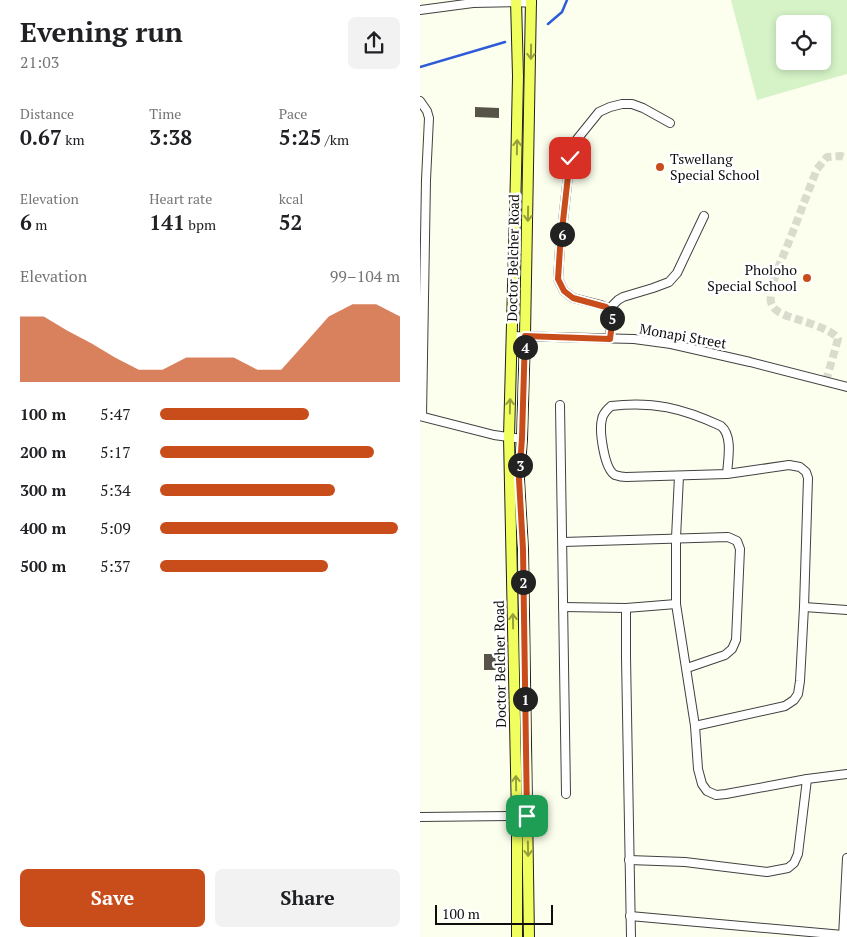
<!DOCTYPE html>
<html lang="en">
<head>
<meta charset="utf-8">
<style>
  body { margin:0; font-family:"PT Serif",serif; background:#f2f2f2; color:#202124; height:100vh; display:flex; flex-direction:column; font-size:19px; white-space:nowrap }
  * { box-sizing:border-box; margin:0 }
  p { font-size:16px; color:#757577 }
  .icon { flex:none; width:28px; height:28px; fill:none; stroke:currentColor; stroke-width:2; stroke-linecap:round; stroke-linejoin:round }
  .map { position:relative; flex:1; overflow:hidden }
  .drawer { display:flex; flex-direction:column; background:#fff; width:420px }
  .drawer>* { flex:none }
  .buttons { position:absolute; left:356px; top:15px; display:grid; gap:10px }
  .buttons a { display:grid; place-items:center; width:55px; height:55px; border-radius:8px; background:#fff; box-shadow:0 2px 8px #0003; font-size:25px }
  .scale { position:absolute; left:15px; bottom:12px; width:118px; box-sizing:border-box; padding-left:5px; border:2px solid #0e0e0e; border-top:0; font-size:14px; line-height:18px; white-space:nowrap; color:#0e0e0e; -webkit-text-stroke:4px #fff; paint-order:stroke }
  .pin { position:absolute; display:grid; place-items:center; width:42px; height:42px; color:#fff; margin:-21px; border-radius:10px; box-shadow:0 2px 8px #0006 }
  .km { position:absolute; width:25px; height:25px; margin:-12px; border-radius:50%; background:#222; color:#fff; font-size:14px; line-height:25px; text-align:center }
  .round { display:grid; place-items:center; flex:none; width:52px; height:52px; border-radius:8px; background:#f2f2f2 }
  .headline { display:flex; align-items:center; justify-content:space-between; height:85px; padding:0 20px }
  h1 { font-size:28px; font-weight:700; line-height:38px }
  .stats { display:grid; grid-template-columns:repeat(3,1fr); gap:8px; height:85px; padding:5px 20px }
  .stats div { display:grid; align-content:center }
  .stats b { font-size:21px; font-weight:700 }
  .stats small { font-size:14px; font-weight:400 }
  .stats p { font-size:14px }
  .chart { height:140px; padding:10px 20px }
  .chart p { display:flex; justify-content:space-between }
  .chart svg { width:100%; height:90px; margin-top:5px; fill:#c94d1a; opacity:.7 }
  .primary-button { display:flex; gap:10px; margin-top:auto; padding:10px 20px }
  .primary-button a { flex:1; height:58px; border-radius:8px; background:#c94d1a; color:#fff; font-size:20px; font-weight:700; line-height:58px; text-align:center }
  .primary-button a+a { background:#f2f2f2; color:#202124 }
  ul { padding:0 20px; list-style:none; font-size:16px }
  li { display:grid; grid-template-columns:80px 60px 1fr; align-items:center; height:38px }
  li i { height:12px; border-radius:6px; background:#c94d1a }
  main { display:flex; flex:1; min-height:0 }
  .map>svg:first-child { display:block }
  .pitch { fill:#d5f3c7; fill-rule:evenodd }
  .lines { fill:none; stroke-linecap:round; stroke-linejoin:round }
  .stream { stroke:#2f5bd8; stroke-width:2.5 }
  .building { fill:#575349 }
  .minor-tunnel { stroke:#d9dbcc; stroke-width:8; stroke-dasharray:8 4; stroke-linecap:butt }
  .minor-casing { stroke:#414141; stroke-width:10 }
  .major-casing { stroke:#1f1f1f; stroke-width:12 }
  .minor { stroke:#fff; stroke-width:8 }
  .major { stroke:#f0ff5e; stroke-width:10 }
  .oneway { stroke:#969f3e }
  .route-casing { stroke:#fff; stroke-width:10 }
  .route { stroke:#c94d1a; stroke-width:6 }
  .poi-dot { fill:#c94d1a; stroke:#fff; stroke-width:2 }
  .labels { text-anchor:middle; stroke-width:5; stroke-linejoin:round; paint-order:stroke }
  .poi-label { font-size:14px; fill:#0e0e0e; stroke:#fff; text-anchor:start }
  .street-label { font-size:14px; fill:#0e0e0e; stroke:#fff }
</style>
</head>
<body>
<main>
<section class="drawer">
<div class="headline"><div><h1>Evening run</h1><p>21:03</p></div><a class="round"><svg class="icon" aria-label="share" viewBox="0 0 24 24"><path d="M12 15V3M7 8l5-5 5 5M5 13v7h14v-7"/></svg></a></div>
<div class="stats">
<div><p>Distance</p><b>0.67<small> km</small></b></div>
<div><p>Time</p><b>3:38</b></div>
<div><p>Pace</p><b>5:25<small> /km</small></b></div>
</div>
<div class="stats">
<div><p>Elevation</p><b>6<small> m</small></b></div>
<div><p>Heart rate</p><b>141<small> bpm</small></b></div>
<div><p>kcal</p><b>52</b></div>
</div>
<div class="chart"><p><span>Elevation</span>99–104 m</p>
<svg viewBox="0 0 160 44" preserveAspectRatio="none"><path d="M0 44V12L10 12L20 19L30 25L40 32L50 38L60 38L70 32L80 32L90 32L100 38L110 38L120 25L130 12L140 6L150 6L160 12V44z"/></svg>
</div>
<ul>
<li><b>100 m</b>5:47<i style="width:62%"></i></li>
<li><b>200 m</b>5:17<i style="width:89%"></i></li>
<li><b>300 m</b>5:34<i style="width:73%"></i></li>
<li><b>400 m</b>5:09<i style="width:99%"></i></li>
<li><b>500 m</b>5:37<i style="width:70%"></i></li>
</ul>
<div class="primary-button"><a>Save</a><a>Share</a></div>
</section>
<div class="map">
<svg width="427" height="937" viewBox="0 0 427 937">
  <rect width="100%" height="100%" fill="#fdffee"/>
  <path class="pitch" d="M 311,0 L 427,0 L 427,74 L 337,100 ZM 365,24 L 402,24 L 402,61 L 365,61 Z"/>
  <g class="lines">
    <g class="stream">
      <polyline points="128,24 142,12 147,0"/>
      <polyline points="0,67 85,42"/>
    </g>
  </g>
  <g class="building">
    <polygon points="55,107 79,108 79,118 55,117"/>
    <polygon points="64,654 77,654 76,670 64,670"/>
  </g>
  <g class="lines">
    <path class="minor-tunnel" d="M 406,381 L 418,339 C 413,329 379,320 367,316 C 360,313 353,310 351,302 C 348,289 363,256 368,244 C 378,219 387,194 397,169 L 407,157 L 421,156 L 427,158"/>
    <defs>
      <g id="minor">
        <polyline points="0,10 53,3 96,2 112,3"/>
        <polyline points="0,101 7,111 9,118 6,180 2,416"/>
        <polyline points="189,309 198,300 203,297 233,288 249,282 257,273 284,216"/>
        <polyline points="91,336 214,339 251,344 330,362 427,387"/>
        <polyline points="190,339 192,315 189,309 181,305 153,298 144,291 138,279 140,248 150,158 154,143 179,112 190,107 202,104 212,104 223,108 250,123"/>
        <polyline points="140,405 146,794"/>
        <polyline points="0,416 74,435 102,439"/>
        <polyline points="259,476 256,538 256,604 275,726 278,769 282,784 287,791 296,795 306,794 387,779 427,774"/>
        <polyline points="143,542 308,537 317,541 320,549 316,640 312,649 305,655 267,668"/>
        <polyline points="143,607 206,608 256,604"/>
        <polyline points="384,607 427,610"/>
        <polyline points="206,608 206,657 211,937"/>
        <path d="M 275,726 L 365,706 L 374,700 L 378,694 L 380,681 L 384,607 L 388,478 L 386,472 L 380,467 L 369,465 L 307,474 L 206,477 C 203,477 198,476 195,475 C 184,469 179,430 182,419 C 183,413 187,410 191,406 C 233,401 262,408 301,426 C 313,436 308,459 307,474"/>
        <polyline points="0,817 102,816"/>
        <polyline points="209,860 265,862 347,872 368,868 374,863 378,854 387,779"/>
        <polyline points="210,916 423,935"/>
        <polyline points="423,937 427,858"/>
      </g>
      <g id="major">
        <polyline points="96,0 98,76 96,173 89,437 97,817 97,937"/>
        <polyline points="109,937 103,549 99,479 102,439 105,335 111,0"/>
      </g>
    </defs>
    <use href="#minor" class="minor-casing"/>
    <use href="#major" class="major-casing"/>
    <use href="#minor" class="minor"/>
    <use href="#major" class="major"/>
  </g>
  <defs><path id="oneway-shaft" d="M-6 0H5M1.5-3L5.5 0L1.5 3" fill="none" stroke-width="1.6" stroke-linecap="round" stroke-linejoin="round" transform="scale(1.25)"/></defs>
  <g class="oneway">
    <use href="#oneway-shaft" transform="translate(111 52) rotate(91)"/>
    <use href="#oneway-shaft" transform="translate(97 147) rotate(-89)"/>
    <use href="#oneway-shaft" transform="translate(108 214) rotate(91)"/>
    <use href="#oneway-shaft" transform="translate(90 406) rotate(-89)"/>
    <use href="#oneway-shaft" transform="translate(93 621) rotate(-91)"/>
    <use href="#oneway-shaft" transform="translate(96 783) rotate(-91)"/>
    <use href="#oneway-shaft" transform="translate(108 849) rotate(89)"/>
  </g>
  <g class="lines">
    <defs>
      <path id="route" d="M 107,816 L 103,549 L 99,479 L 102,438 L 105,336 L 190,339 C 191,328 196,314 186,307 L 153,298 L 144,291 L 138,279 L 140,248 L 150,158"/>
    </defs>
    <use href="#route" class="route-casing"/>
    <use href="#route" class="route"/>
  </g>
  <g class="poi-dot">
    <circle cx="240" cy="167" r="5"/>
    <circle cx="387" cy="278" r="5"/>
  </g>
  <g class="labels">
    <g class="poi-label">
      <text x="250" y="164">Tswellang<tspan x="250" dy="16">Special School</tspan></text>
      <text x="377" y="275" text-anchor="end">Pholoho<tspan x="377" dy="16">Special School</tspan></text>
    </g>
    <g class="street-label">
      <text transform="translate(93 258) rotate(-89)" y="5">Doctor Belcher Road</text>
      <text transform="translate(263 336) rotate(10)" y="5">Monapi Street</text>
      <text transform="translate(80 664) rotate(-91)" y="5">Doctor Belcher Road</text>
    </g>
  </g>
</svg>
<div class="buttons">
<a><svg class="icon" aria-label="locate" viewBox="0 0 24 24"><circle cx="12" cy="12" r="6"/><path d="M12 2v4M12 18v4M2 12h4M18 12h4"/></svg></a>
</div>
<div class="scale">100 m</div>
<div class="pin" style="left:107px;top:816px;background:#1e9e55"><svg class="icon" aria-label="arrive" viewBox="0 0 24 24"><path d="M6 21V4h12l-3 4 3 4H6"/></svg></div>
<div class="pin" style="left:150px;top:158px;background:#d93025"><svg class="icon" aria-label="check" viewBox="0 0 24 24"><path d="M5 12l5 5 9-10"/></svg></div>
<b class="km" style="left:105px;top:699px">1</b>
<b class="km" style="left:103px;top:582px">2</b>
<b class="km" style="left:100px;top:465px">3</b>
<b class="km" style="left:105px;top:347px">4</b>
<b class="km" style="left:192px;top:318px">5</b>
<b class="km" style="left:142px;top:234px">6</b>
</div>
</main>
</body>
</html>
